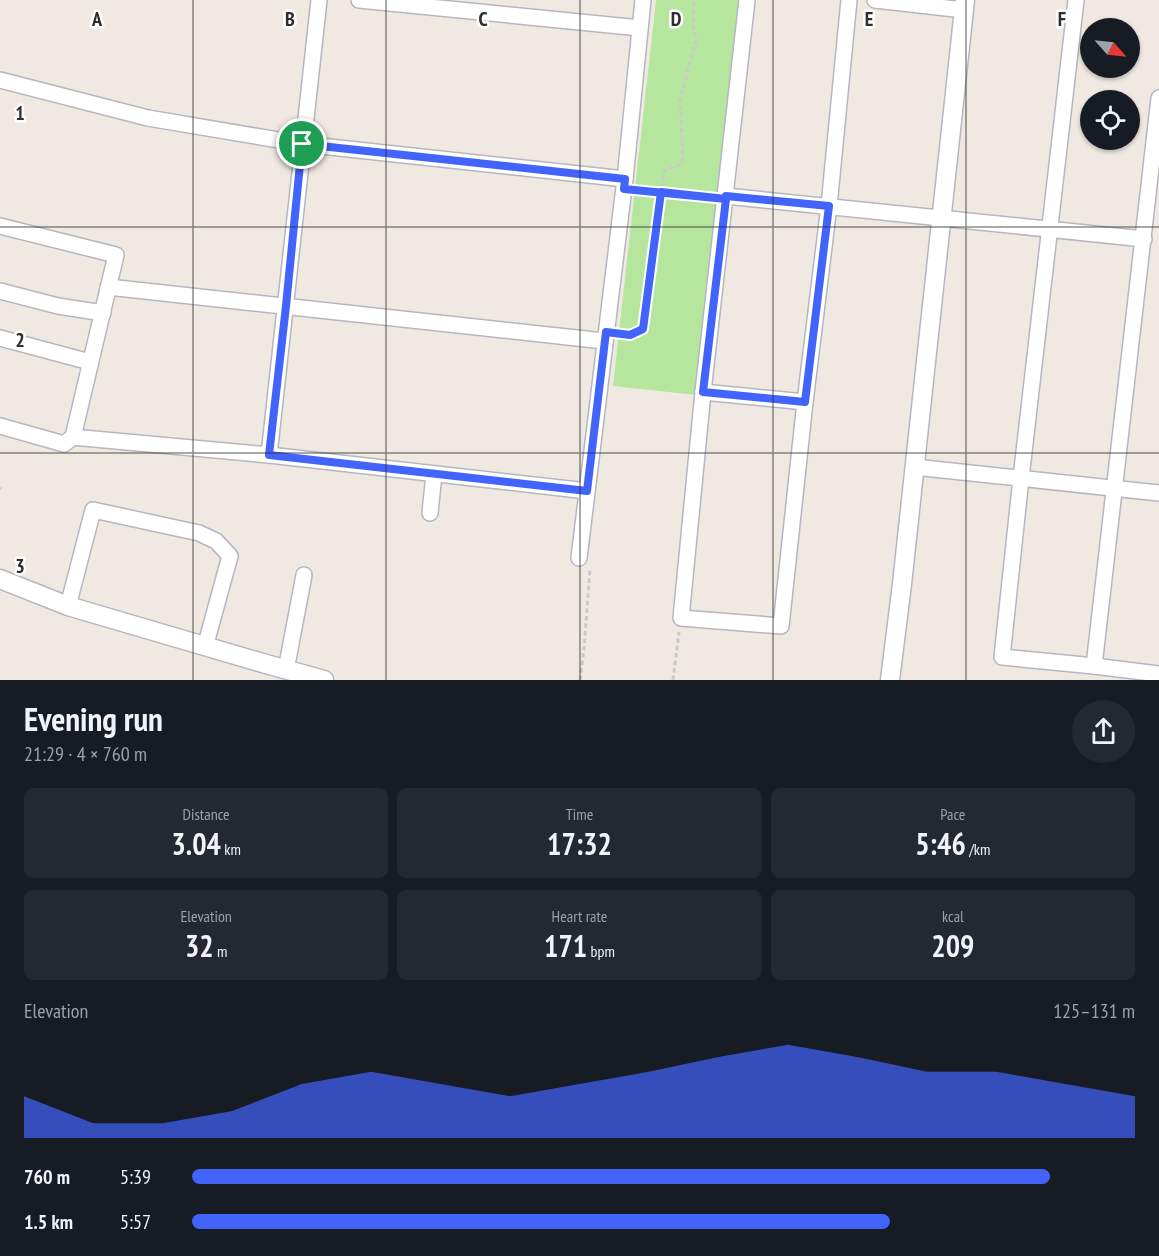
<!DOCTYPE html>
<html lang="en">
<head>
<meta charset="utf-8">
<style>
  body { margin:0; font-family:"PT Sans Narrow",sans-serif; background:#242831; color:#f1f3f6; height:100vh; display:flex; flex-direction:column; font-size:22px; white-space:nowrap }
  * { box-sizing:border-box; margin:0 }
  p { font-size:20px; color:#9ea1a6 }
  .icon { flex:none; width:33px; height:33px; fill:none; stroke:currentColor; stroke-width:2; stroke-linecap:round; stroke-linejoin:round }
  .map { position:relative; height:680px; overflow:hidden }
  .drawer { display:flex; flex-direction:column; background:#171b24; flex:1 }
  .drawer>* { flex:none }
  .needle { width:39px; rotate:117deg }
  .controls { position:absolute; left:1080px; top:18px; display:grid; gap:12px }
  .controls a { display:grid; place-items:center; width:60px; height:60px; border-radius:50%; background:#171b24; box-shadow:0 2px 4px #0004; font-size:30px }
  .pin { position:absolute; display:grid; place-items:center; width:51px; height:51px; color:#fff; margin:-26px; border:3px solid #fff; border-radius:50%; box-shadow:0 2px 6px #0007 }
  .round { display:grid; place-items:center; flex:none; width:63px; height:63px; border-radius:32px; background:#242831 }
  .summary { display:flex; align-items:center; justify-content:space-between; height:102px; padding:0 24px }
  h1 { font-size:33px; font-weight:600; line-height:45px }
  .metrics { display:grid; grid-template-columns:repeat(3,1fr); gap:9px; height:102px; padding:6px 24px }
  .metrics div { display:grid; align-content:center; border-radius:9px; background:#242831; text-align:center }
  .metrics b { font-size:30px; font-weight:600 }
  .metrics small { font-size:16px; font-weight:400 }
  .metrics p { font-size:16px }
  .chart { height:168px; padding:12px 24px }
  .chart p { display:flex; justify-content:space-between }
  .chart svg { width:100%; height:108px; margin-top:6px; fill:#4264fb; opacity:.7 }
  ul { padding:0 24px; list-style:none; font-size:20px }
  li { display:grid; grid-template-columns:96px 72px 1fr; align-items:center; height:45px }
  li i { height:15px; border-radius:8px; background:#4264fb }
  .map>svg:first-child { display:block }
  .green { fill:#b6e59e }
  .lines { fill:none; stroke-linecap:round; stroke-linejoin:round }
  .minor-casing { stroke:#b4b7c1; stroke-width:18 }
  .tertiary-casing { stroke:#b4b7c1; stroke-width:21 }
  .path { stroke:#c9c9c9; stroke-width:3; stroke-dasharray:4.5 3; stroke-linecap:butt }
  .minor { stroke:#fff; stroke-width:15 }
  .tertiary { stroke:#fff; stroke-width:18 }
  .route-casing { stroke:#fff; stroke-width:12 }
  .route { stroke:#4264fb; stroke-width:8 }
  .grid { fill:none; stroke:#2e2e2e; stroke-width:1.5; stroke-opacity:0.55 }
  .grid-label { font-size:20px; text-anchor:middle; font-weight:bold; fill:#2e2e2e; stroke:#fff; stroke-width:5; stroke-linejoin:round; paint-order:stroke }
</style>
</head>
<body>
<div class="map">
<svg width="1159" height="680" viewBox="0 0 1159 680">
  <rect width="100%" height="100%" fill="#efe9e1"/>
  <polygon class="green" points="656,0 741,0 696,395 613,386"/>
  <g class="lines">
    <defs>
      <g id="minor">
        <polyline points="359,0 640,28"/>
        <polyline points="747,0 703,392 681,618 781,626 805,402 829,206 849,0"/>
        <polyline points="875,0 964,10"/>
        <polyline points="1076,0 1021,478 1002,657 1094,666"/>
        <polyline points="0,80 148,118 302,144 625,179"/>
        <polyline points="1159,98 1094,666 1159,674"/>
        <polyline points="726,196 1144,239"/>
        <polyline points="0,226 116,255 73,437"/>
        <polyline points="108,287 604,341"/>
        <polyline points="0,291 58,306 103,313"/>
        <polyline points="0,338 90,362"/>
        <polyline points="703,392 805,402"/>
        <polyline points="0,426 64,444 73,437 83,438 269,455 587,491"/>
        <polyline points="269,455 319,0"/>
        <polyline points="914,467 1159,493"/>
        <polyline points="430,513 434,474"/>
        <polyline points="579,558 625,179 643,0"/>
        <polyline points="68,606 93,510 199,533 216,541 230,556 205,647"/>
        <polyline points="286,670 304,575"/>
      </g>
      <g id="tertiary">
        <polyline points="0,579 68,606 266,664 324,680"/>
        <polyline points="890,680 902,584 965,0"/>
      </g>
    </defs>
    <use href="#minor" class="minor-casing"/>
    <use href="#tertiary" class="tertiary-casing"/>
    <g class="path">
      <polyline points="638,190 709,197"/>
      <polyline points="622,334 630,335 643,329 664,171 681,164 683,157 680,100 696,40 693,24 694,0"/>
      <polyline points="0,488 1,489"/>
      <polyline points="580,680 584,649 590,569"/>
      <polyline points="673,680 679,632"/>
    </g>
    <use href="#minor" class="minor"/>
    <use href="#tertiary" class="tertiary"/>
  </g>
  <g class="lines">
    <defs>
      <polyline id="route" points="302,144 286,306 269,455 587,491 606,332 630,335 643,329 661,192 726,199 703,392 805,402 829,206 726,196 726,199 624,189 625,179 302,144"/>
    </defs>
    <use href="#route" class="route-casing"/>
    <use href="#route" class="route"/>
  </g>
  <path class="grid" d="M 193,0 L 193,680M 386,0 L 386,680M 580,0 L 580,680M 773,0 L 773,680M 966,0 L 966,680M 0,227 L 1159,227M 0,453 L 1159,453"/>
  <g class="grid-label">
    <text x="97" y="26">A</text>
    <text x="290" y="26">B</text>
    <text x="483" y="26">C</text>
    <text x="676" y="26">D</text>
    <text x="869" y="26">E</text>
    <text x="1062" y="26">F</text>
    <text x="20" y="120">1</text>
    <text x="20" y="347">2</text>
    <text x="20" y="573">3</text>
  </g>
</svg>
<div class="controls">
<a><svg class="needle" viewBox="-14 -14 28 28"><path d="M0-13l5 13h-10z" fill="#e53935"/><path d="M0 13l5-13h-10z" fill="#9ea1a6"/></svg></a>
<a><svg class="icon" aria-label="locate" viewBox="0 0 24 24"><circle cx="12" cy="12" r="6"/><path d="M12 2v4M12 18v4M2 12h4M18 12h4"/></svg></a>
</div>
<div class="pin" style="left:302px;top:144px;background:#1e9e55"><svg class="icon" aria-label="arrive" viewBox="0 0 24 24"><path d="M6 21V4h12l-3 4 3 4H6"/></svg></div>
</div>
<section class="drawer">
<div class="summary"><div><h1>Evening run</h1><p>21:29 · 4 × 760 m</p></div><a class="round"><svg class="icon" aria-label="share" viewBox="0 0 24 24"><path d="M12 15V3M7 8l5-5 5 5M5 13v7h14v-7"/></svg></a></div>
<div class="metrics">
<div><p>Distance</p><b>3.04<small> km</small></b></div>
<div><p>Time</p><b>17:32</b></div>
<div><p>Pace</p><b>5:46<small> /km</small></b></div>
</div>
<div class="metrics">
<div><p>Elevation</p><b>32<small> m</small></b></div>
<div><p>Heart rate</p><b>171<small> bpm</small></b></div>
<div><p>kcal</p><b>209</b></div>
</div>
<div class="chart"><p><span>Elevation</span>125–131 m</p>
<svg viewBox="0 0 160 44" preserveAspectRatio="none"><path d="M0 44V27L10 38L20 38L30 33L40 22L50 17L60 22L70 27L80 22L90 17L100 11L110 6L120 11L130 17L140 17L150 22L160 27V44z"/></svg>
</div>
<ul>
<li><b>760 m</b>5:39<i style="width:91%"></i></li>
<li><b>1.5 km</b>5:57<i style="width:74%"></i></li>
</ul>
</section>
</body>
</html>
